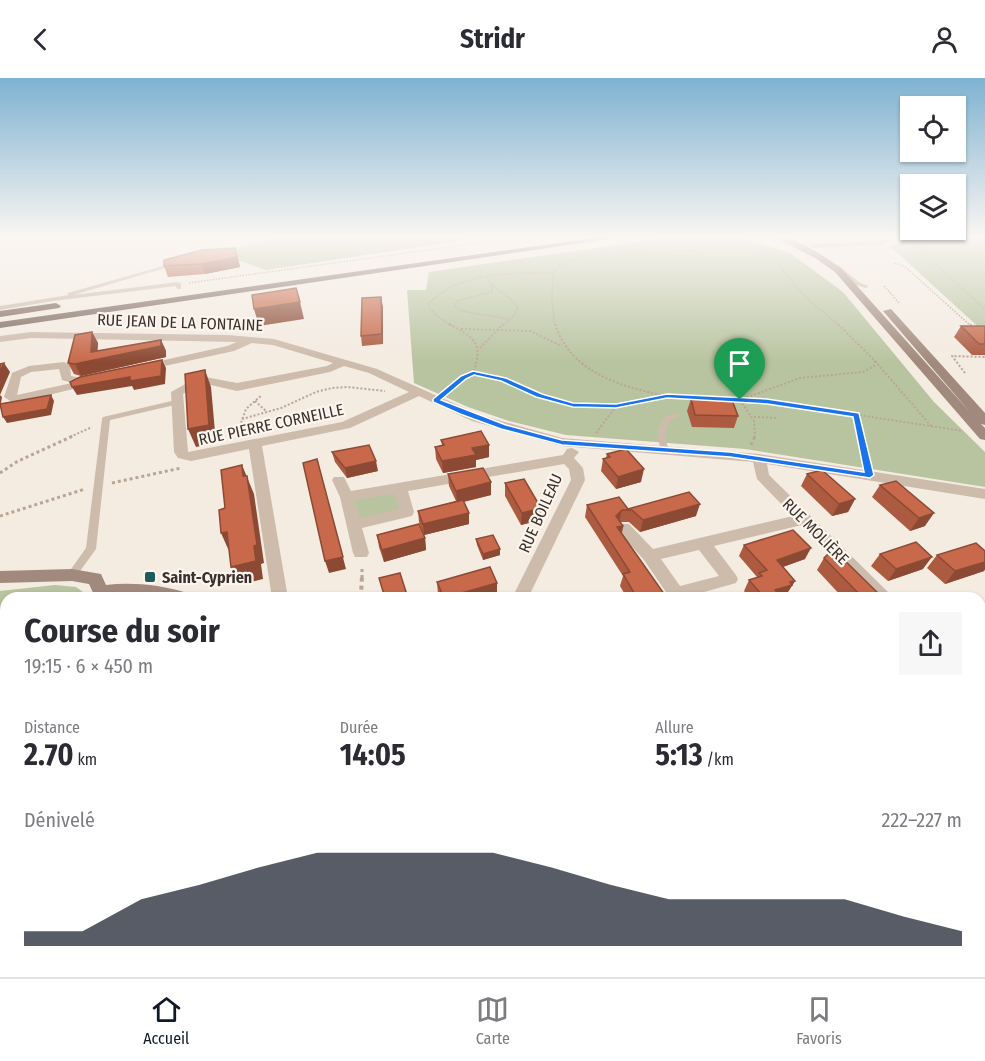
<!DOCTYPE html>
<html lang="fr">
<head>
<meta charset="utf-8">
<style>
  body { margin:0; font-family:"Fira Sans Condensed",sans-serif; background:#f7f7f7; color:#2b2b33; height:100vh; display:flex; flex-direction:column; font-size:22px; white-space:nowrap }
  * { box-sizing:border-box; margin:0 }
  p { font-size:20px; color:#7c7c81 }
  .icon { flex:none; width:33px; height:33px; fill:none; stroke:currentColor; stroke-width:2; stroke-linecap:round; stroke-linejoin:round }
  .map { position:relative; flex:1; overflow:hidden }
  .sheet { position:absolute; left:0px; top:514px; width:986px; height:386px; display:flex; flex-direction:column; background:#fff; border-radius:18px 18px 0 0; box-shadow:0 2px 4px #0004 }
  .sheet>* { flex:none }
  .tools { position:absolute; left:900px; top:18px; display:grid; gap:12px }
  .tools a { display:grid; place-items:center; width:66px; height:66px; border-radius:0px; background:#fff; box-shadow:0 2px 4px #0004; font-size:30px }
  .pin { position:absolute; display:grid; place-items:center; width:51px; height:51px; color:#fff; margin:-62px -26px; border-radius:50% 50% 50% 0; rotate:-45deg; box-shadow:0 0 6px #0007 }
  .pin .icon { rotate:45deg }
  .round { display:grid; place-items:center; flex:none; width:63px; height:63px; border-radius:0px; background:#f7f7f7 }
  .headline { display:flex; align-items:center; justify-content:space-between; height:102px; padding:0 24px }
  h1 { font-size:33px; font-weight:700; line-height:45px }
  .figures { display:grid; grid-template-columns:repeat(3,1fr); gap:9px; height:102px; padding:6px 24px }
  .figures div { display:grid; align-content:center }
  .figures b { font-size:30px; font-weight:700 }
  .figures small { font-size:16px; font-weight:400 }
  .figures p { font-size:16px }
  .chart { height:168px; padding:12px 24px }
  .chart p { display:flex; justify-content:space-between }
  .chart svg { width:100%; height:108px; margin-top:6px; fill:#111827; opacity:.7 }
  header { display:flex; justify-content:space-between; align-items:center; height:78px; padding:0 24px; background:#fff; font-size:27px; font-weight:700 }
  .tab-bar { display:flex; justify-content:space-around; align-items:center; height:84px; border-top:2px solid #e1e1e2; background:#fff; font-size:16px; color:#7c7c81 }
  .tab-bar a { display:grid; justify-items:center; gap:3px }
  .tab-bar .current { color:#111827 }
  .map>svg:first-child { display:block }
  .green { fill:#b8c4a0 }
  .lines { fill:none; stroke-linecap:round; stroke-linejoin:round }
  .path-far4 { stroke:#b9a596; stroke-width:1.5; stroke-dasharray:1.5 1.5; stroke-linecap:butt }
  .path-far3 { stroke:#b9a596; stroke-width:2; stroke-dasharray:2 2; stroke-linecap:butt }
  .path-far2 { stroke:#b9a596; stroke-width:3; stroke-dasharray:3 3; stroke-linecap:butt }
  .path-far1 { stroke:#b9a596; stroke-width:4; stroke-dasharray:4 4; stroke-linecap:butt }
  .path { stroke:#b9a596; stroke-width:4.5; stroke-dasharray:4.5 4.5; stroke-linecap:butt }
  .lane { fill:#cdbbac; fill-rule:evenodd }
  .street { fill:#cdbbac; fill-rule:evenodd }
  .secondary { fill:#a18a7d; fill-rule:evenodd }
  .primary { fill:#7d675c; fill-rule:evenodd }
  .wall { fill:#ac5a40 }
  .shaded-wall { fill:#8c4a34 }
  .building { fill:#c8694b; stroke:#8c4a34; stroke-width:1.5 }
  .route { fill:#1a73e8; stroke:#fff; stroke-width:1.5; fill-rule:evenodd }
  .poi-dot { fill:#1f5a5e; stroke:#fbf5ee; stroke-width:2 }
  .labels { text-anchor:middle; stroke-width:4.5; stroke-linejoin:round; paint-order:stroke }
  .street-label { font-size:16px; fill:#3b302b; stroke:#fbf5ee }
  .poi-label { font-size:16px; font-weight:bold; fill:#3b302b; stroke:#fbf5ee; text-anchor:start }
</style>
</head>
<body>
<header><svg class="icon" aria-label="back" viewBox="0 0 24 24"><path d="M15 5l-7 7 7 7"/></svg>Stridr<svg class="icon" aria-label="person" viewBox="0 0 24 24"><circle cx="12" cy="8" r="4"/><path d="M4 21q1-7 8-7t8 7"/></svg></header>
<div class="map">
<svg width="985" height="899" viewBox="0 0 985 899">
  <rect width="100%" height="100%" fill="#f4ebe1"/>
  <g class="green">
    <polygon points="289,158 492,158 266,192 220,176"/>
    <polygon points="679,158 741,160 790,175 843,214 934,324 985,374 985,409 745,371 566,357 509,343 468,329 414,305 407,212 426,212 429,194"/>
    <polygon points="908,158 985,158 985,255 891,169"/>
    <polygon points="397,413 402,433 357,442 353,422"/>
    <polygon points="55,507 76,509 83,514 81,520 6,520 6,552 0,553 0,513"/>
  </g>
  <g class="lines">
    <g class="path-far4">
      <path d="M 985,164 C 962,160 937,156 917,170 L 985,231"/>
      <polyline points="234,171 285,158"/>
      <polyline points="894,185 904,188 971,248"/>
      <polyline points="553,195 552,224 555,248"/>
      <path d="M 487,199 C 493,213 509,216 518,229 L 513,239 L 502,248"/>
      <polyline points="189,205 529,158"/>
      <polyline points="491,208 492,214 457,223 454,228 462,233 508,241"/>
      <polyline points="884,208 900,226"/>
      <path d="M 452,248 L 437,238 L 429,230 L 429,225 C 464,192 508,196 553,195 L 561,186 L 585,177 L 745,170 C 782,177 779,193 803,216 C 814,228 828,237 840,248"/>
    </g>
    <g class="path-far3">
      <path d="M 449,246 C 475,260 484,265 473,295 L 504,301 L 553,323 L 573,327 L 616,328"/>
      <path d="M 555,246 C 571,295 620,308 665,318"/>
      <polyline points="970,246 973,249"/>
      <polyline points="461,251 530,253 562,268"/>
      <polyline points="480,270 503,246"/>
      <polyline points="875,283 932,349"/>
      <polyline points="965,295 952,278 985,279"/>
      <polyline points="449,313 463,300 473,295"/>
      <polyline points="740,322 754,343 755,359"/>
      <polyline points="741,322 767,323 963,353"/>
      <polyline points="255,323 267,334"/>
      <polyline points="616,328 667,318 740,322 800,300 863,294 874,288 875,283 838,246"/>
      <polyline points="856,337 861,359"/>
      <polyline points="754,339 778,340"/>
      <polyline points="242,341 281,330 316,314 332,310 347,309 385,313"/>
      <polyline points="596,355 616,328"/>
      <polyline points="237,356 246,331 262,317"/>
      <polyline points="70,359 92,349"/>
    </g>
    <g class="path-far2">
      <polyline points="861,358 867,385"/>
      <polyline points="751,367 755,358"/>
      <polyline points="0,395 18,383 73,358"/>
      <polyline points="112,405 181,390"/>
      <polyline points="0,438 85,411"/>
      <polyline points="362,500 362,488"/>
    </g>
    <polyline class="path-far1" points="350,520 361,516 362,498"/>
    <g class="path">
      <polyline points="0,876 6,830"/>
      <polyline points="818,894 824,899"/>
    </g>
    <g class="lane">
      <polygon points="174,185 179,186 73,217 178,204 181,206 181,211 177,211 176,208 53,223 0,232 0,228 69,217 67,216 68,215"/>
      <polygon points="834,187 838,187 860,205 869,208 866,210 856,207 834,189"/>
      <polygon points="176,322 179,322 179,326 110,342 96,471 75,500 69,500 67,497 69,494 86,470 102,341 103,339"/>
      <polygon points="673,336 676,336 680,338 670,342 665,354 668,372 664,374 661,374 657,354 664,339"/>
    </g>
    <g class="street">
      <polygon points="888,158 898,158 882,167 814,170 810,168 814,166 880,163"/>
      <path d="M 31,254 L 228,257 L 274,261 L 377,291 L 480,337 L 562,360 L 759,376 L 985,411 L 985,421 L 767,386 L 769,397 L 889,515 L 891,520 L 873,520 L 802,447 L 714,468 L 736,497 L 738,501 L 736,505 L 683,520 L 670,520 L 644,482 L 619,454 L 616,450 L 619,446 L 629,446 L 653,471 L 793,438 L 757,401 L 753,384 L 562,368 L 472,343 L 419,318 L 350,350 L 262,368 L 288,520 L 272,520 L 249,371 L 191,383 L 178,380 L 174,374 L 171,314 L 200,298 L 237,305 L 327,288 L 333,285 L 273,267 L 252,265 L 234,273 L 146,292 L 140,289 L 142,287 L 227,268 L 237,264 L 31,260 L 0,264 L 0,258 ZM 344,288 L 369,295 L 409,314 L 342,344 L 188,374 L 183,316 L 202,305 L 237,313 L 330,294 ZM 699,472 L 719,498 L 680,508 L 661,481 Z"/>
      <path d="M 64,284 L 70,287 L 71,298 L 81,300 L 90,299 L 96,302 L 82,309 L 14,325 L 4,319 L 12,295 L 29,288 ZM 59,291 L 62,302 L 72,305 L 17,317 L 21,299 L 31,294 Z"/>
      <path d="M 572,370 L 579,374 L 574,380 L 583,390 L 585,402 L 528,520 L 512,520 L 571,402 L 569,391 L 564,386 L 408,413 L 414,434 L 412,438 L 362,450 L 369,475 L 367,479 L 355,479 L 353,475 L 340,419 L 332,402 L 334,399 L 344,399 L 351,413 L 563,377 L 567,371 ZM 394,416 L 399,431 L 360,440 L 355,422 Z"/>
      <polygon points="985,534 985,548 980,550 980,536"/>
      <polygon points="6,735 6,757 0,759 0,737"/>
      <polygon points="985,858 985,883 980,886 980,860"/>
      <polygon points="246,894 272,894 273,899 247,899"/>
      <polygon points="610,894 636,894 635,899 609,899"/>
      <polygon points="932,894 963,894 961,899 930,899"/>
    </g>
    <g class="secondary">
      <path d="M 772,158 C 796,158 822,177 841,190 L 970,334 L 883,233 L 891,231 L 985,335 L 985,347 L 981,346 L 985,350 L 985,362 L 980,361 L 835,194 L 815,180 Z"/>
      <path d="M 72,491 L 101,496 L 106,507 C 132,504 162,507 187,515 L 189,520 L 101,520 L 95,519 L 89,506 L 72,503 L 0,505 L 0,493 Z"/>
      <polygon points="6,555 6,571 0,572 0,556"/>
      <polygon points="980,708 985,709 985,731 980,729"/>
    </g>
    <g class="primary">
      <polygon points="607,158 630,158 0,250 0,244"/>
      <polygon points="56,225 61,228 59,230 0,239 0,233"/>
    </g>
  </g>
  <g class="wall">
    <polygon points="238,180 240,189 205,196 168,199 164,188"/>
    <polygon points="383,229 383,266 362,268 361,258"/>
    <polygon points="961,248 985,248 985,277 972,277 954,259"/>
    <polygon points="92,254 98,265 97,273 161,262 166,273 166,279 81,298 74,296 68,285"/>
    <polygon points="691,321 738,338 734,350 692,349 687,333"/>
    <polygon points="441,362 489,367 489,379 476,382 476,389 443,395 436,381 435,369 442,367"/>
    <polygon points="332,374 378,393 347,400 335,384"/>
    <polygon points="607,376 641,404 616,411 601,393 603,381 606,380"/>
    <polygon points="448,396 491,417 464,424 469,435 469,446 424,457 419,444 418,433 456,423 449,408"/>
    <polygon points="807,396 855,421 848,434 832,438 801,408"/>
    <polygon points="896,403 925,448 910,453 872,419 880,407"/>
    <polygon points="505,405 540,442 521,447 505,418"/>
    <polygon points="587,427 696,438 640,454 629,444 620,444 623,448 622,455 667,520 627,520 620,508 623,498 585,439"/>
    <polygon points="377,457 425,460 426,472 384,484 379,469"/>
    <polygon points="476,461 500,471 500,477 483,482 477,467"/>
    <polygon points="744,467 805,481 783,489 795,503 786,517 781,519 750,520 744,513 749,502 757,500 757,499 739,478"/>
    <polygon points="985,473 985,491 984,493 945,506 927,490 937,477"/>
    <polygon points="880,476 923,491 888,503 871,488"/>
    <polygon points="824,480 883,520 843,520 817,492"/>
    <polygon points="437,504 497,505 497,517 485,520 440,520 438,516"/>
    <polygon points="980,616 985,621 985,666 980,661"/>
    <polygon points="713,894 768,894 771,899 716,899"/>
  </g>
  <g class="shaded-wall">
    <polygon points="235,170 238,180 240,189 205,196 202,186"/>
    <polygon points="381,219 383,229 383,266 382,256"/>
    <polygon points="300,224 304,241 259,248 254,231"/>
    <polygon points="92,254 98,265 97,282 161,262 166,273 166,279 81,298 75,286 91,274"/>
    <polygon points="162,282 166,290 165,306 134,312 132,308 77,317 72,309"/>
    <polygon points="4,285 10,294 0,317 2,319 0,331 0,294"/>
    <polygon points="205,292 211,309 216,365 196,369 188,351"/>
    <polygon points="51,317 54,323 51,337 7,345 3,339"/>
    <polygon points="489,367 489,379 476,382 476,389 443,395 442,383 472,370"/>
    <polygon points="317,381 346,491 329,495 325,483"/>
    <polygon points="376,383 378,393 347,400 345,390"/>
    <polygon points="242,387 254,416 264,485 261,486 263,501 239,507 231,489 243,398"/>
    <polygon points="644,391 641,404 616,411 618,399"/>
    <polygon points="491,404 491,417 457,425 456,413"/>
    <polygon points="855,421 848,434 832,438 839,426"/>
    <polygon points="700,426 696,438 640,454 643,442"/>
    <polygon points="541,430 540,442 521,447 522,435"/>
    <polygon points="622,432 619,444 616,438"/>
    <polygon points="469,435 469,446 424,457 423,446"/>
    <polygon points="934,435 925,448 910,453 919,440"/>
    <polygon points="623,448 621,459 617,449"/>
    <polygon points="227,454 229,473 221,455"/>
    <polygon points="425,460 426,472 384,484 382,472"/>
    <polygon points="811,470 805,481 771,493 777,482"/>
    <polygon points="500,471 500,477 483,482 483,476"/>
    <polygon points="932,479 923,491 888,503 896,491"/>
    <polygon points="985,484 985,491 984,493 945,506 955,493"/>
    <polygon points="795,503 786,517 776,520 775,512"/>
    <polygon points="497,505 497,517 485,520 444,520"/>
    <polygon points="6,698 6,725 0,727 0,699"/>
    <rect x="195" y="894" width="13" height="5"/>
    <polygon points="357,894 374,894 362,899 345,899"/>
  </g>
  <g class="building">
    <polygon points="235,170 237,179 202,186 164,188 164,182 202,172"/>
    <polygon points="296,210 300,224 254,231 252,217"/>
    <polygon points="381,219 382,256 361,258 362,220"/>
    <polygon points="961,248 985,248 985,266 979,266"/>
    <polygon points="92,254 91,274 161,262 161,268 75,286 68,285 75,257"/>
    <polygon points="162,282 161,298 130,303 130,299 72,309 70,304 80,299"/>
    <polygon points="4,285 0,294 0,286"/>
    <polygon points="205,292 209,347 188,351 185,296"/>
    <polygon points="51,317 47,331 3,339 0,326"/>
    <polygon points="691,321 732,322 738,338 695,337"/>
    <polygon points="481,353 489,367 472,370 476,377 442,383 435,369 444,367 441,362"/>
    <polygon points="369,367 376,383 345,390 332,374"/>
    <polygon points="626,371 644,391 618,399 603,381 610,379 607,376"/>
    <polygon points="317,381 343,479 325,483 303,385"/>
    <polygon points="242,387 243,398 247,398 257,467 254,468 256,483 231,489 227,454 221,455 219,432 225,430 221,392"/>
    <polygon points="483,390 491,404 456,413 448,396"/>
    <polygon points="822,392 855,421 839,426 807,396"/>
    <polygon points="524,401 541,430 522,435 505,405"/>
    <polygon points="896,403 934,435 919,440 880,407"/>
    <polygon points="689,414 700,426 643,442 632,432 622,432 616,438 623,448 617,449 667,520 637,520 623,496 630,494 587,427 619,419 628,431"/>
    <polygon points="463,422 469,435 423,446 418,433"/>
    <polygon points="419,446 425,460 382,472 377,457"/>
    <polygon points="793,452 811,470 777,482 795,503 790,504 792,507 775,512 782,520 748,520 765,515 761,516 749,502 762,498 759,495 767,492 744,467"/>
    <polygon points="493,457 500,471 483,476 476,461"/>
    <polygon points="916,464 932,479 896,491 880,476"/>
    <polygon points="976,465 985,473 985,484 955,493 937,477"/>
    <polygon points="833,471 883,520 863,520 824,480"/>
    <polygon points="490,489 497,505 444,520 437,504"/>
    <polygon points="400,495 408,520 385,520 379,500"/>
    <polygon points="170,517 170,520 147,520"/>
    <polygon points="980,616 985,621 985,642 980,637"/>
    <polygon points="6,655 6,698 0,699 0,657"/>
    <polygon points="985,774 985,820 980,823 980,777"/>
    <rect x="135" y="894" width="60" height="5"/>
    <polygon points="289,894 357,894 345,899 290,899"/>
    <polygon points="729,894 768,894 771,899 732,899"/>
  </g>
  <linearGradient id="sky" x2="0" y2="1"><stop stop-color="#7eb2d2"/><stop offset="0.56" stop-color="#faf6f2"/><stop offset="1" stop-color="#faf6f2" stop-opacity="0"/></linearGradient>
  <rect width="985" height="284" fill="url(#sky)"/>
  <path class="route" d="M 473,293 L 506,300 L 542,316 L 573,325 L 616,326 L 667,316 L 767,321 L 859,335 L 874,397 L 870,400 L 730,379 L 562,367 L 501,351 L 460,336 L 433,324 L 433,321 L 461,298 ZM 474,297 L 501,303 L 536,319 L 573,329 L 616,330 L 667,320 L 767,326 L 853,339 L 864,394 L 730,374 L 562,362 L 506,347 L 441,322 L 466,301 Z"/>
  <rect class="poi-dot" x="144" y="493" width="12" height="12" rx="3"/>
  <g class="labels">
    <g class="street-label">
      <text transform="translate(180 244) rotate(2)" y="6">RUE JEAN DE LA FONTAINE</text>
      <text transform="translate(271 346) rotate(-12)" y="6">RUE PIERRE CORNEILLE</text>
      <text transform="translate(540 435) rotate(-66)" y="6">RUE BOILEAU</text>
      <text transform="translate(816 453) rotate(45)" y="6">RUE MOLIÈRE</text>
    </g>
    <g class="poi-label">
      <text x="162" y="505">Saint-Cyprien</text>
    </g>
  </g>
</svg>
<div class="tools">
<a><svg class="icon" aria-label="locate" viewBox="0 0 24 24"><circle cx="12" cy="12" r="6"/><path d="M12 2v4M12 18v4M2 12h4M18 12h4"/></svg></a>
<a><svg class="icon" aria-label="layers" viewBox="0 0 24 24"><path d="M12 4l9 5-9 5-9-5zM3 14l9 5 9-5"/></svg></a>
</div>
<div class="pin" style="left:740px;top:322px;background:#1e9e55"><svg class="icon" aria-label="arrive" viewBox="0 0 24 24"><path d="M6 21V4h12l-3 4 3 4H6"/></svg></div>
<section class="sheet">
<div class="headline"><div><h1>Course du soir</h1><p>19:15 · 6 × 450 m</p></div><a class="round"><svg class="icon" aria-label="share" viewBox="0 0 24 24"><path d="M12 15V3M7 8l5-5 5 5M5 13v7h14v-7"/></svg></a></div>
<div class="figures">
<div><p>Distance</p><b>2.70<small> km</small></b></div>
<div><p>Durée</p><b>14:05</b></div>
<div><p>Allure</p><b>5:13<small> /km</small></b></div>
</div>
<div class="chart"><p><span>Dénivelé</span>222–227 m</p>
<svg viewBox="0 0 160 44" preserveAspectRatio="none"><path d="M0 44V38L10 38L20 25L30 19L40 12L50 6L60 6L70 6L80 6L90 12L100 19L110 25L120 25L130 25L140 25L150 32L160 38V44z"/></svg>
</div>
</section>
</div>
<nav class="tab-bar">
<a class="current"><svg class="icon" aria-label="home" viewBox="0 0 24 24"><path d="M3 11l9-7 9 7M6 9v11h12V9"/></svg>Accueil</a>
<a><svg class="icon" aria-label="map" viewBox="0 0 24 24"><path d="M3 6l6-2 6 2 6-2v14l-6 2-6-2-6 2zM9 4v14M15 6v14"/></svg>Carte</a>
<a><svg class="icon" aria-label="saved" viewBox="0 0 24 24"><path d="M7 4h10v16l-5-4-5 4z"/></svg>Favoris</a>
</nav>
</body>
</html>
